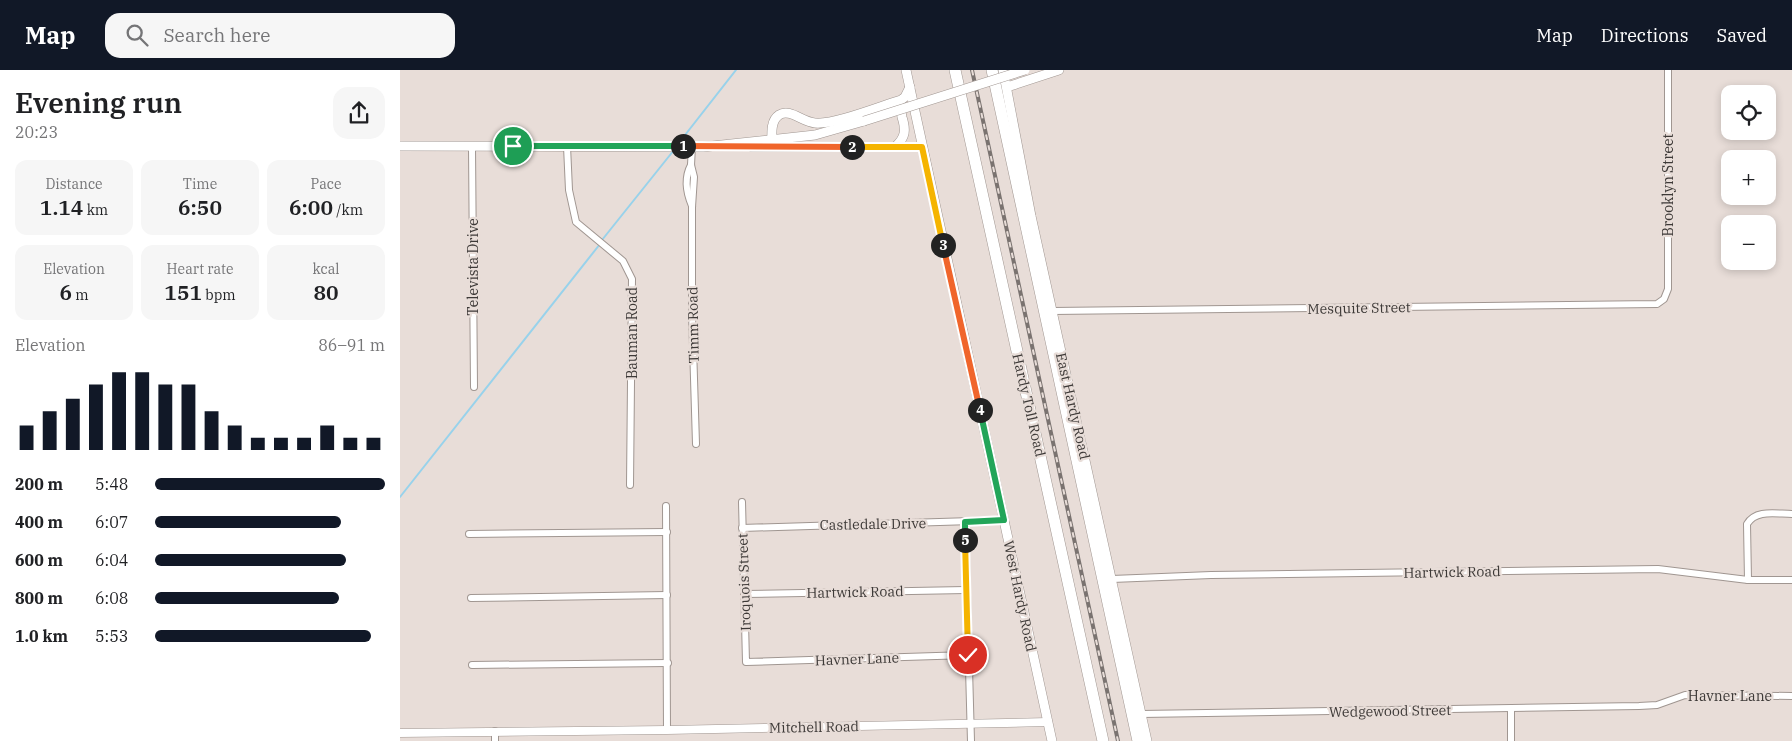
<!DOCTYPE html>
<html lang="en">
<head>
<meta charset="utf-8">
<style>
  body { margin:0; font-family:"IBM Plex Serif",serif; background:#f6f6f6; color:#202124; height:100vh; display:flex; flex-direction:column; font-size:19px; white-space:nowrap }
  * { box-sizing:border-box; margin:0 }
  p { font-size:16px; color:#757577 }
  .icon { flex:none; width:28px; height:28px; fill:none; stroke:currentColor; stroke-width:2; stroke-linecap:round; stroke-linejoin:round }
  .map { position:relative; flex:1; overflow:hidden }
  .panel { display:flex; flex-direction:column; background:#fff; width:400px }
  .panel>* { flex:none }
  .fabs { position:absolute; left:1321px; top:15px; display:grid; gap:10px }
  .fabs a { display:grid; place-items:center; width:55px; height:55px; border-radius:10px; background:#fff; box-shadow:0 2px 8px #0003; font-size:25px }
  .pin { position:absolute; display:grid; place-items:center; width:42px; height:42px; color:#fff; margin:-21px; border:2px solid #fff; border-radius:50%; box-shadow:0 1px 5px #0007 }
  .km { position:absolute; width:25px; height:25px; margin:-12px; border-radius:50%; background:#222; color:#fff; font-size:14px; line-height:25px; text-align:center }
  .round { display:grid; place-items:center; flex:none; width:52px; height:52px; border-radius:15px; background:#f6f6f6 }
  .overview { display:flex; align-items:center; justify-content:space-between; height:85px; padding:0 15px }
  h1 { font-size:28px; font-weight:600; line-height:38px }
  .figures { display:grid; grid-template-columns:repeat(3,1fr); gap:8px; height:85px; padding:5px 15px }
  .figures div { display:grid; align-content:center; border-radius:12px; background:#f6f6f6; text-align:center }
  .figures b { font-size:21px; font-weight:600 }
  .figures small { font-size:14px; font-weight:400 }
  .figures p { font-size:14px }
  .chart { height:140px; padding:10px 15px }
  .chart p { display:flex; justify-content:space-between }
  .chart svg { width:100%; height:90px; margin-top:5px; stroke:#111827; stroke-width:6 }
  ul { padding:0 15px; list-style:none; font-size:16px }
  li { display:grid; grid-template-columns:80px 60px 1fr; align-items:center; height:38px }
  li i { height:12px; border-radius:6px; background:#111827 }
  header { display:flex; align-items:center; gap:30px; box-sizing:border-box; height:70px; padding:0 25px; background:#111827; color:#fff }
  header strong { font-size:24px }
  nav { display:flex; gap:28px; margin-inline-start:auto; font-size:18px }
  .search { width:350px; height:45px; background:#f6f6f6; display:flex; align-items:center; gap:12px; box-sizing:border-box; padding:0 18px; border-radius:15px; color:#757577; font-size:19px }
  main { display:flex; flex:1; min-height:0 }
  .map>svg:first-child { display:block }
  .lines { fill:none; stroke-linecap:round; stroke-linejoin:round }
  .stream { stroke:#98d2eb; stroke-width:2 }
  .minor-casing { stroke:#a09691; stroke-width:8 }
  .tertiary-casing { stroke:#a09691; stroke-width:9 }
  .secondary-casing { stroke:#a09691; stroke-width:10 }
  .motorway-casing { stroke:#a09691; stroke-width:12 }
  .minor { stroke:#fff; stroke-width:6 }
  .tertiary { stroke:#fff; stroke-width:8 }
  .secondary { stroke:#fff; stroke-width:9 }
  .motorway { stroke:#fff; stroke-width:11 }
  .rail-casing { stroke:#7a7370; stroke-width:4 }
  .rail { stroke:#e8ddd8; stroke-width:2; stroke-dasharray:5.5; stroke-linecap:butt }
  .secondary-bridge-casing { stroke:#a09691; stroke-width:10; stroke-linecap:butt }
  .secondary-bridge { stroke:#fff; stroke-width:9 }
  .split-1-casing { stroke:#fff; stroke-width:10 }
  .split-2-casing { stroke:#fff; stroke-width:10 }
  .split-3-casing { stroke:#fff; stroke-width:10 }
  .split-4-casing { stroke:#fff; stroke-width:10 }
  .split-5-casing { stroke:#fff; stroke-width:10 }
  .split-6-casing { stroke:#fff; stroke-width:10 }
  .split-1 { stroke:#22a559; stroke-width:6 }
  .split-2 { stroke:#f0652b; stroke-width:6 }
  .split-3 { stroke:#f5b400; stroke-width:6 }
  .split-4 { stroke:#f0652b; stroke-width:6 }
  .split-5 { stroke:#22a559; stroke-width:6 }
  .split-6 { stroke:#f5b400; stroke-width:6 }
  .labels { text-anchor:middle; stroke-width:4.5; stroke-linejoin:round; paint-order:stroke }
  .street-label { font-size:14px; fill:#3d3937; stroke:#e8ddd8 }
</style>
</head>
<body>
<header>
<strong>Map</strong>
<div class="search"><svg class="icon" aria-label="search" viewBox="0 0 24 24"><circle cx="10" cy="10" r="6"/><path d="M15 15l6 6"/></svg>Search here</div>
<nav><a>Map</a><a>Directions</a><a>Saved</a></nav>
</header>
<main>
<section class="panel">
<div class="overview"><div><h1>Evening run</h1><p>20:23</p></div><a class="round"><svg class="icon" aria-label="share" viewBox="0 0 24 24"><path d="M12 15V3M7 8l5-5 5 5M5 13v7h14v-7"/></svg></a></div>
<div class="figures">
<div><p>Distance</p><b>1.14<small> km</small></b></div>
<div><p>Time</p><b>6:50</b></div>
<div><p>Pace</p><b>6:00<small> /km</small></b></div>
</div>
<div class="figures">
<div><p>Elevation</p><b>6<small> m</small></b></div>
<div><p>Heart rate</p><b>151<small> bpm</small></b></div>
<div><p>kcal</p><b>80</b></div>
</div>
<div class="chart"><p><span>Elevation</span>86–91 m</p>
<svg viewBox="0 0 160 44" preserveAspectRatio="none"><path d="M5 44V32M15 44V25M25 44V19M35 44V12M45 44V6M55 44V6M65 44V12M75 44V12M85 44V25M95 44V32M105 44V38M115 44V38M125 44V38M135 44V32M145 44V38M155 44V38"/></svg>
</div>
<ul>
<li><b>200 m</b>5:48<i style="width:100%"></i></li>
<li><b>400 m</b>6:07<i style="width:81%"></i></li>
<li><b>600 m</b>6:04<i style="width:83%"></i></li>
<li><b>800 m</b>6:08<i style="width:80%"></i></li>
<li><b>1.0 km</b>5:53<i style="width:94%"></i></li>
</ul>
</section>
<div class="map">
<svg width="1392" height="671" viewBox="0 0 1392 671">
  <rect width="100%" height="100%" fill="#e8ddd8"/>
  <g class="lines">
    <g class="stream">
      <polyline points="278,74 336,0"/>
      <polyline points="202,170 274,80"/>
      <polyline points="0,427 200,174"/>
    </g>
    <defs>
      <g id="minor">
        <polyline points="167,76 169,120 176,152 223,191 232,209 230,415"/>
        <polyline points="292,76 291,95 294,107 292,137 292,243 296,374"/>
        <polyline points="72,77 74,317"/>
        <path d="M 291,95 C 284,108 286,122 292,136"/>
        <polyline points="652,241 1257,234 1264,229 1268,219 1268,0"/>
        <polyline points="342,432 346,592 568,585"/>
        <polyline points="266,436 267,660"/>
        <polyline points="565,452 571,671"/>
        <polyline points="342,458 604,450"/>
        <polyline points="69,464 267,462"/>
        <polyline points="712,509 811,505 1258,499 1348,510 1392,510"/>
        <path d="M 1348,510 L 1347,454 C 1356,439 1376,444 1392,444"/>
        <polyline points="344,524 566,520"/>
        <polyline points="71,528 267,525"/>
        <polyline points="72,595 268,593"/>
        <polyline points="741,644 1239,636 1257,635 1285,625 1392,626"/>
        <polyline points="95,661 95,671"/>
        <polyline points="1111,671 1111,639"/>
      </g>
      <polyline id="tertiary" points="0,663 267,660 648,652"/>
      <g id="secondary">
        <polyline points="506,0 652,671"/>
        <polyline points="603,0 631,146 747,671"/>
        <polyline points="607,17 659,0"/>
        <path d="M 372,74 C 372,65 370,51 379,45 C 390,38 402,52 415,53 C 434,55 481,36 501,30 L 505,27 L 510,17"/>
        <polyline points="0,76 303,77 415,65 464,51"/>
        <polyline points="352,77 522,77"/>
        <path d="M 495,77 C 506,67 506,60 502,47 C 501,42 501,39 497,35"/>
      </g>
      <g id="motorway">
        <polyline points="555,0 703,671"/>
        <polyline points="592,0 738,671"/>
      </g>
    </defs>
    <use href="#minor" class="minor-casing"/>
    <use href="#tertiary" class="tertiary-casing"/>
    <use href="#secondary" class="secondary-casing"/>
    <use href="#motorway" class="motorway-casing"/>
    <use href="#minor" class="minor"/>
    <use href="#tertiary" class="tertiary"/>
    <use href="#secondary" class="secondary"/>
    <use href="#motorway" class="motorway"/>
    <defs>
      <polyline id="rail" points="572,0 718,671"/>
    </defs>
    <use href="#rail" class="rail-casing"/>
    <use href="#rail" class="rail"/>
    <defs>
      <polyline id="secondary-bridge" points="464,51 625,0"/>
    </defs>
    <use href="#secondary-bridge" class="secondary-bridge-casing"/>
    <use href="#secondary-bridge" class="secondary-bridge"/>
  </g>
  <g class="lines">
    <defs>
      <polyline id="split-1" points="113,76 283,76"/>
      <polyline id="split-2" points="283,76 452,77"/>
      <polyline id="split-3" points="452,77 522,77 543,175"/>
      <polyline id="split-4" points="543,175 580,340"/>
      <polyline id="split-5" points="565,470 565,452 604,450 580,340"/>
      <polyline id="split-6" points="565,470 568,585"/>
    </defs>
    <use href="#split-1" class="split-1-casing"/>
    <use href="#split-2" class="split-2-casing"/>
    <use href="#split-3" class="split-3-casing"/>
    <use href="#split-4" class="split-4-casing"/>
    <use href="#split-5" class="split-5-casing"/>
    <use href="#split-6" class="split-6-casing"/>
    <use href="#split-1" class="split-1"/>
    <use href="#split-2" class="split-2"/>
    <use href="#split-3" class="split-3"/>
    <use href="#split-4" class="split-4"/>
    <use href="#split-5" class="split-5"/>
    <use href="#split-6" class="split-6"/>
  </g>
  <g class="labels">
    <g class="street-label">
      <text transform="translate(1268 115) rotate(-90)" y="5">Brooklyn Street</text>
      <text transform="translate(73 197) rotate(-90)" y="5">Televista Drive</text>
      <text transform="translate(959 238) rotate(-1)" y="5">Mesquite Street</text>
      <text transform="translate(293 255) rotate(-91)" y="5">Timm Road</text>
      <text transform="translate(232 263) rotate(-90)" y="5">Bauman Road</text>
      <text transform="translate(629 335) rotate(77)" y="5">Hardy Toll Road</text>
      <text transform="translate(673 336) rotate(77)" y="5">East Hardy Road</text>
      <text transform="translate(473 454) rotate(-1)" y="5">Castledale Drive</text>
      <text transform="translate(1052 502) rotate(-1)" y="5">Hartwick Road</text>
      <text transform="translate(344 512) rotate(-92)" y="5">Iroquois Street</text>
      <text transform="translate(455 522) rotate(-1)" y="5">Hartwick Road</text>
      <text transform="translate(620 526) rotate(78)" y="5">West Hardy Road</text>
      <text transform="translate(457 589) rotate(-2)" y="5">Havner Lane</text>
      <text x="1330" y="631">Havner Lane</text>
      <text transform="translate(990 641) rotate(-1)" y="5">Wedgewood Street</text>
      <text transform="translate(414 657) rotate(-1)" y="5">Mitchell Road</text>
    </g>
  </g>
</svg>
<div class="fabs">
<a><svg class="icon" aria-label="locate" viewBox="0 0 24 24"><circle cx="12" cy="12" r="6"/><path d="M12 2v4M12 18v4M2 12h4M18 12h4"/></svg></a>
<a>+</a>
<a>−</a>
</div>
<div class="pin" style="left:113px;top:76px;background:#1e9e55"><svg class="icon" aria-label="arrive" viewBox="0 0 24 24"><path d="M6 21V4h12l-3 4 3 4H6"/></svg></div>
<div class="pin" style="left:568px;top:585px;background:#d93025"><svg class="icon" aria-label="check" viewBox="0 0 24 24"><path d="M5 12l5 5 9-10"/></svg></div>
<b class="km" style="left:283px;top:76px">1</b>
<b class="km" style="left:452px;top:77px">2</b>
<b class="km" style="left:543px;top:175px">3</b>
<b class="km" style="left:580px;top:340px">4</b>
<b class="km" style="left:565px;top:470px">5</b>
</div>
</main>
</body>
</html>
